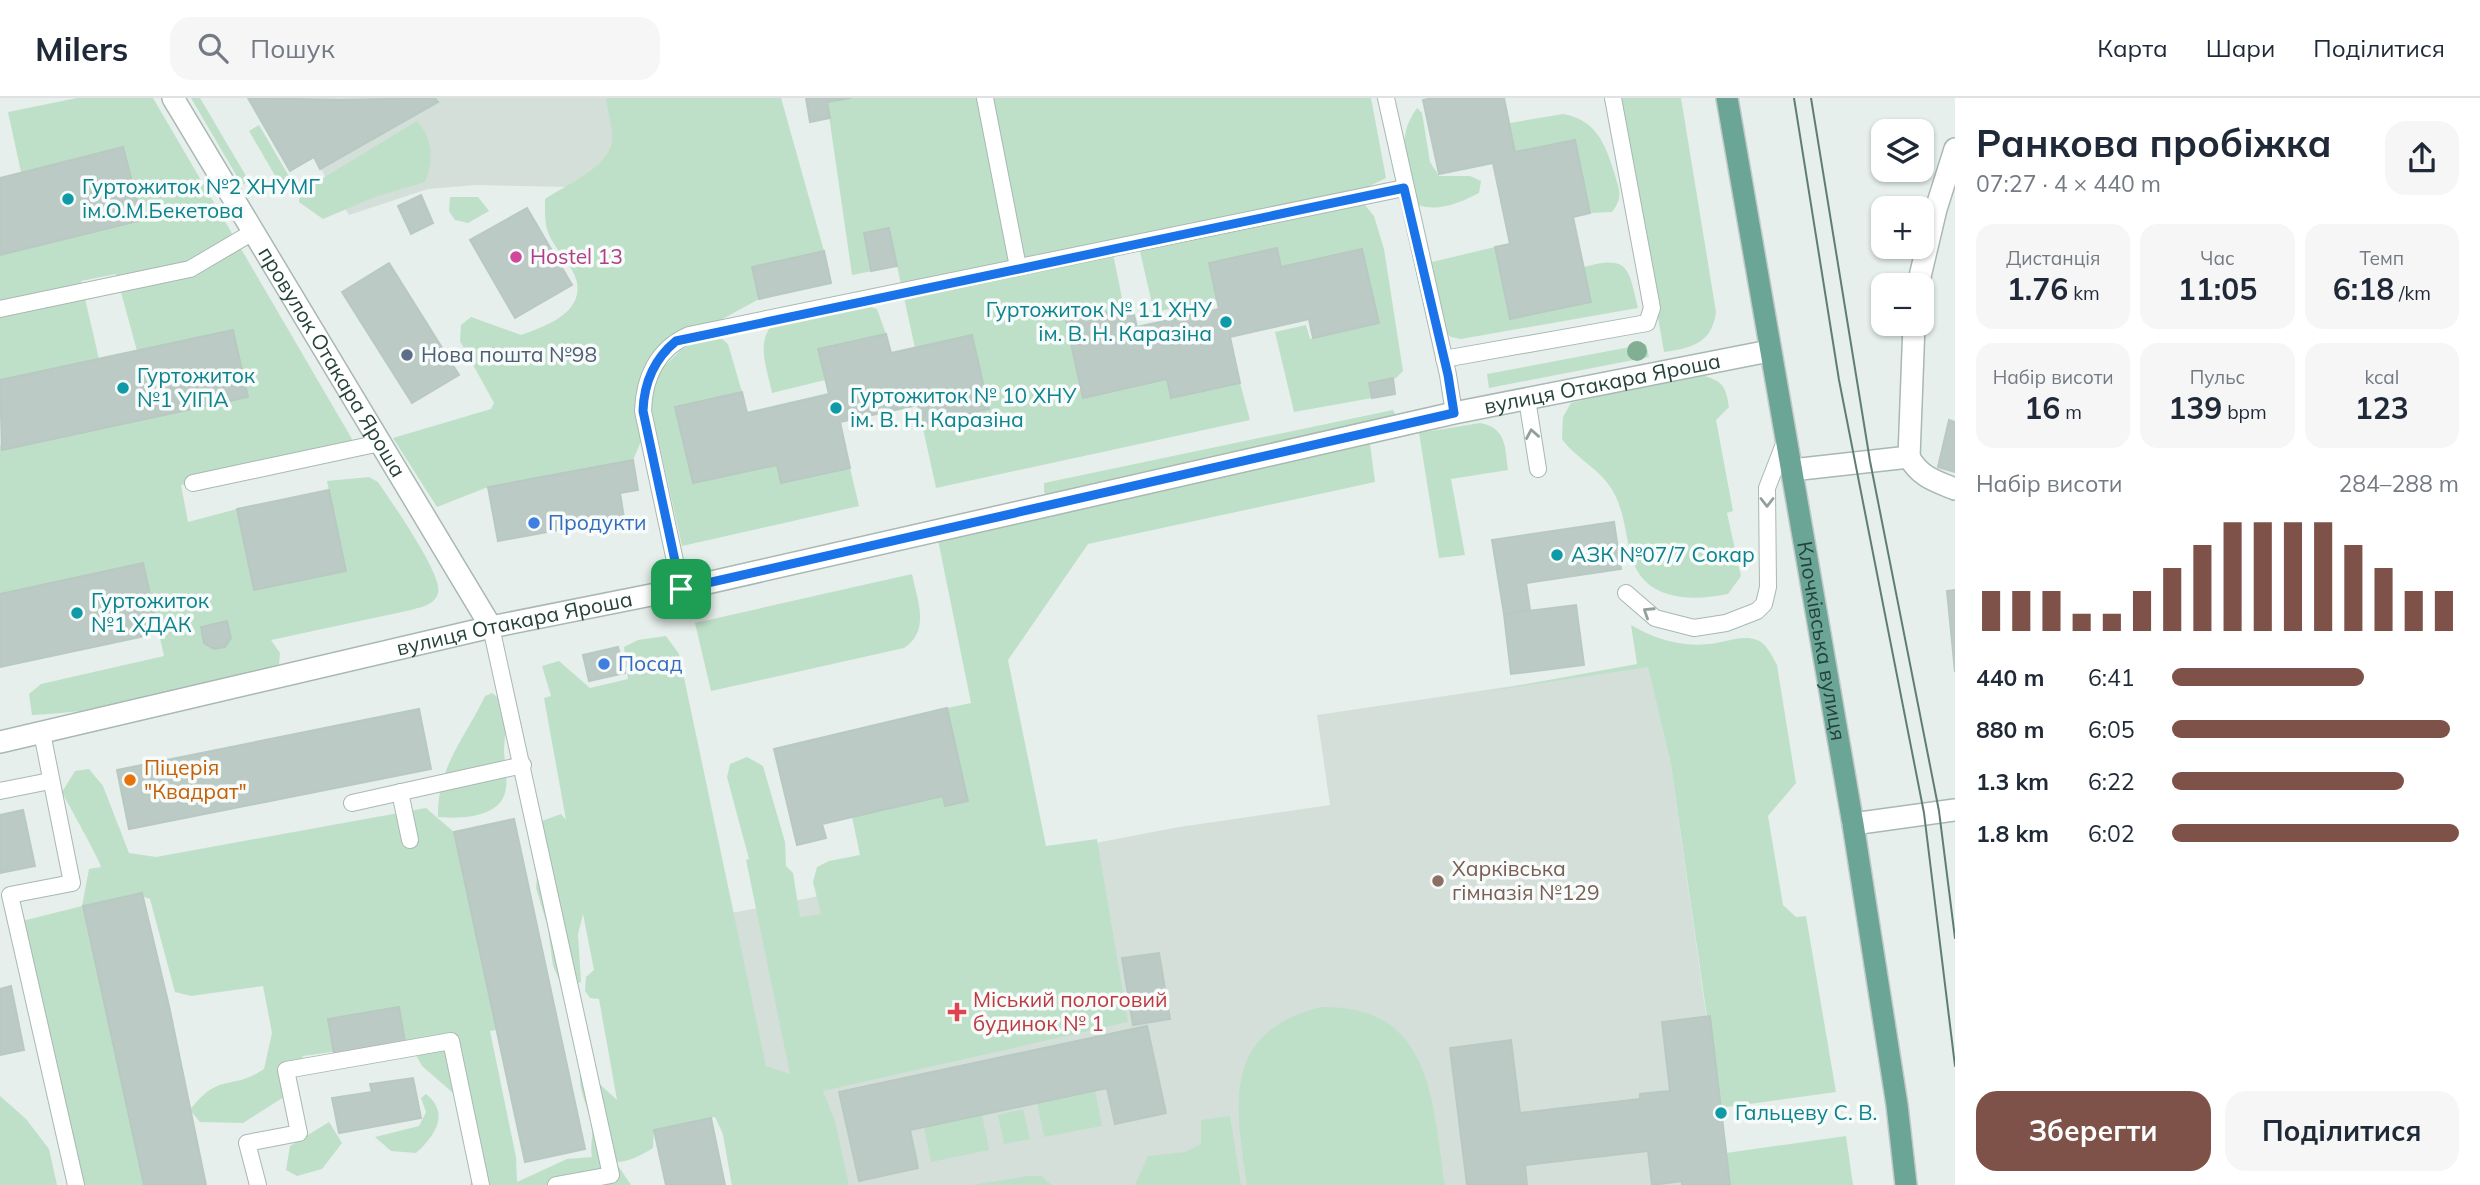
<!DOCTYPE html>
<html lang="uk">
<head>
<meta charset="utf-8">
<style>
  body { margin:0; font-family:Mulish,sans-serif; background:#f6f6f7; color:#1f2937; height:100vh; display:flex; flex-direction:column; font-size:26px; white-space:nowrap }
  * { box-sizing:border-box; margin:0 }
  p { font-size:23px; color:#747a83 }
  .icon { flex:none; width:38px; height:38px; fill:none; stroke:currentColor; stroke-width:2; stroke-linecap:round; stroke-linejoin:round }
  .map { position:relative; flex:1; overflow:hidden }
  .panel { display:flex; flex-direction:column; background:#fff; width:525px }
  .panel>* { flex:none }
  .fabs { position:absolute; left:1871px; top:21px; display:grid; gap:14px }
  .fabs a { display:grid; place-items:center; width:63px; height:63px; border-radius:14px; background:#fff; box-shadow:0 2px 5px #0004; font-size:35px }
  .pin { position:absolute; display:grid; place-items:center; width:60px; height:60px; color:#fff; margin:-30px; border-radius:14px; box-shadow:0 4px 10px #0006 }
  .round { display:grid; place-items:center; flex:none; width:74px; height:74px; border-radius:21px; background:#f6f6f7 }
  .overview { display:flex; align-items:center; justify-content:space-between; height:119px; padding:0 21px }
  h1 { font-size:38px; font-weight:700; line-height:52px }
  .metrics { display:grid; grid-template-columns:repeat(3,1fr); gap:10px; height:119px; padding:7px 21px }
  .metrics div { display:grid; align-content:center; border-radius:18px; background:#f6f6f7; text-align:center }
  .metrics b { font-size:30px; font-weight:700 }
  .metrics small { font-size:19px; font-weight:400 }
  .metrics p { font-size:19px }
  .chart { height:196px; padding:14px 21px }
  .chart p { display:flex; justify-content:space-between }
  .chart svg { width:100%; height:126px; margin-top:7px; stroke:#7f5249; stroke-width:6 }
  .primary-button { display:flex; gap:14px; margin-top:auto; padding:14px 21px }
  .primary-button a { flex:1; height:80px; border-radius:21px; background:#7f5249; color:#fff; font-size:28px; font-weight:700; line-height:80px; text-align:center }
  .primary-button a+a { background:#f6f6f7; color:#1f2937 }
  ul { padding:0 21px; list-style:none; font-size:23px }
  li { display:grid; grid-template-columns:112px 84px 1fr; align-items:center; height:52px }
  li i { height:18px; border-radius:9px; background:#7f5249 }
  header { display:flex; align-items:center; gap:42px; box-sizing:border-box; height:98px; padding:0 35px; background:#fff; border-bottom:2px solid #e0e1e3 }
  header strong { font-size:33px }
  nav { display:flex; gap:38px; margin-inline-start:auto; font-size:24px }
  .search { width:490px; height:63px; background:#f6f6f7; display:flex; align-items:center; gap:18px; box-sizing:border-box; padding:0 24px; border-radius:21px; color:#747a83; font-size:26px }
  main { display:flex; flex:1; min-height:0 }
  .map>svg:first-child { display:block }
  .built { fill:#d4dfda }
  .green { fill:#bfe0c8 }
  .building { fill:#bbcac4; stroke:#b8c9c2; stroke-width:2 }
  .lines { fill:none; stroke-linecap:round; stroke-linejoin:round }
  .service-casing { stroke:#a8b8b2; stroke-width:18 }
  .minor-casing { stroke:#a8b8b2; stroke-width:24 }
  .tertiary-casing { stroke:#a8b8b2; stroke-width:24 }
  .primary-casing { stroke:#c2cac8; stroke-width:24 }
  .service { stroke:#fff; stroke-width:16 }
  .minor { stroke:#fff; stroke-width:21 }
  .tertiary { stroke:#fff; stroke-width:21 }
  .primary { stroke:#6aa596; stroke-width:21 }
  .tram { stroke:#5f7d75; stroke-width:2 }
  .tree { fill:#80af93 }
  .oneway { stroke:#92a09c }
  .route-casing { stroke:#fff; stroke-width:14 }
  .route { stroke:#1a73e8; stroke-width:9 }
  .culture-dot { fill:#0f9aa8; stroke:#f7fbf9; stroke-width:2.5 }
  .hotel-dot { fill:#d1479c; stroke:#f7fbf9; stroke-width:2.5 }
  .service-dot { fill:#5c6f8a; stroke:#f7fbf9; stroke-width:2.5 }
  .shop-dot { fill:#3f7fe0; stroke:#f7fbf9; stroke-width:2.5 }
  .food-dot { fill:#e8710a; stroke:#f7fbf9; stroke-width:2.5 }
  .education-dot { fill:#8d6e63; stroke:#f7fbf9; stroke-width:2.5 }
  .health-dot { fill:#e0444e; stroke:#f7fbf9; stroke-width:2.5 }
  .labels { text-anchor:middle; stroke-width:7; stroke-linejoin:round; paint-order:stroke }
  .culture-label { font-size:21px; fill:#0d838f; stroke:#f7fbf9; text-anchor:start }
  .hotel-label { font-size:21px; fill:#b23c85; stroke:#f7fbf9; text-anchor:start }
  .service-label { font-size:21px; fill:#4e5e75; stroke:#f7fbf9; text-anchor:start }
  .street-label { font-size:21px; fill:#24423a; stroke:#f7fbf9 }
  .shop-label { font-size:21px; fill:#366cbe; stroke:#f7fbf9; text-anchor:start }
  .food-label { font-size:21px; fill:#c56008; stroke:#f7fbf9; text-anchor:start }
  .education-label { font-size:21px; fill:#785e54; stroke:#f7fbf9; text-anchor:start }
  .health-label { font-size:21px; fill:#be3a42; stroke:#f7fbf9; text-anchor:start }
</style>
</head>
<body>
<header>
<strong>Milers</strong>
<div class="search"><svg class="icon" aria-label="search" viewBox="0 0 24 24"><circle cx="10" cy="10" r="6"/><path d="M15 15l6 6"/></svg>Пошук</div>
<nav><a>Карта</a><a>Шари</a><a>Поділитися</a></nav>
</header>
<main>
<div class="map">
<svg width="1955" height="1087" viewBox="0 0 1955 1087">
  <rect width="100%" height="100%" fill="#e6efeb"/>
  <g class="built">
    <polygon points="248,0 634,0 615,90 476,87 428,91 349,117 314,60 290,73"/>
    <polygon points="1648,568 1671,667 1730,1087 732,1087 684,824 1179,729 1330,707 1317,617"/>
  </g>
  <g class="green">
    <path d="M 77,0 L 153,0 L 352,341 L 348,346 L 181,387 L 188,424 L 237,411 L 255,492 L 346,473 L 327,383 L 369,379 L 378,384 C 390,402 444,478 438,495 C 435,507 421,509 411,512 L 271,542 L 280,555 L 279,566 L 271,574 C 192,591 113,614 32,617 L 29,596 L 41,586 L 164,558 L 143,465 L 0,496 L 0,345 L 2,352 L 247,299 L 233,232 L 137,253 L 116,176 L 81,183 L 99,261 L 0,282 L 0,157 L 141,122 L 123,49 L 21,74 L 8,14 Z"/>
    <polygon points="191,0 200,0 249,83 242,87"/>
    <path d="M 606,0 L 781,0 L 824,153 L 753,169 L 759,201 L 706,230 L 660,248 L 642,341 L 633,362 L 488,389 L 437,409 L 393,340 L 491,311 L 494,305 L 460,243 L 461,227 L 471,219 L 521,237 C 545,229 586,214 576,181 C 571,166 557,153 550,139 C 544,127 545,114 545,101 C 566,87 607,70 612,44 C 614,35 607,11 606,0 Z"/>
    <polygon points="851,0 1371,0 1386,80 1355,95 1374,118 1384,151 1403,273 1396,280 1370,285 1372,300 1294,314 1275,234 1306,227 1310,241 1379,225 1362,151 1281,169 1276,150 1216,164 1209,168 1217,202 1154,214 1138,145 1112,151 1124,210 1066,224 1083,299 1167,281 1172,300 1240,285 1250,322 936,390 922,326 985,311 972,237 915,250 897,168 852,177 827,4"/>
    <path d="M 1620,0 L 1681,0 L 1716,214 C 1712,245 1692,250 1664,254 Z"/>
    <path d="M 1417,10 L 1422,15 L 1430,64 L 1439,78 L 1470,78 L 1481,83 L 1479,95 C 1459,105 1439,114 1418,107 C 1409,71 1393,42 1417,10 Z"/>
    <path d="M 1563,16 C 1596,22 1605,45 1614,74 C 1619,92 1624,98 1612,114 L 1590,115 L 1575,43 L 1515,54 L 1510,25 Z"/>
    <path d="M 417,23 C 433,40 434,63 425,84 L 375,99 L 323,121 L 299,104 L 300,94 Z"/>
    <polygon points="259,27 294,87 284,93 249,33"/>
    <polygon points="450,99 478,99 489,113 468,125 455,122 449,113"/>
    <path d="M 1495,149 L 1511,221 L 1591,204 L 1584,169 C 1629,157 1628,169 1638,210 L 1461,241 L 1451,239 L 1444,233 L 1432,164 Z"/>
    <path d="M 861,206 L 877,211 L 886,236 L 819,251 L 825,282 L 772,295 C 768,273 756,248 771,228 Z"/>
    <polygon points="712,241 722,241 728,246 742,294 675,310 693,385 777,367 782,385 850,370 859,408 682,448 649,300 659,273 681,252 697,243"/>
    <polygon points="1646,246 1649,259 1489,290 1487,276"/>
    <path d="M 1705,278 C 1724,284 1726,290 1729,309 L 1716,322 L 1733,413 L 1727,415 L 1741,478 L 1728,496 C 1693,503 1646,504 1632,461 C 1626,441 1625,418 1616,399 C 1604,372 1578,363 1562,341 L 1563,319 L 1571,305 L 1680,279 Z"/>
    <polygon points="1393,312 1397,319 1049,400 1044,394 1044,385"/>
    <path d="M 1480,325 C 1507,330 1505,350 1508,372 L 1451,381 L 1465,457 L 1439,460 L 1419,335 Z"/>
    <path d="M 1370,346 L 1375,384 L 1088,446 L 1008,562 L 1046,748 L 1097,741 L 1128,924 L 823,993 L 835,1023 L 849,1087 L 732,1087 L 723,1036 L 715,1019 L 654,1032 L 653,1050 C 633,1062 623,1067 600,1062 L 619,1069 L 631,1087 L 470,1087 L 480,1064 L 468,1008 L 422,968 L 408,943 L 303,958 L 284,999 L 243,1025 L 200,1024 L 190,1012 C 219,973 233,993 264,971 L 272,935 L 263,888 L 191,898 L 175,894 L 150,801 L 135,796 L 83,808 L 144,1087 L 82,1087 L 22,823 L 82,808 L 89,771 L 101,769 C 101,764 68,706 62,694 L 75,673 L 89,671 L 103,688 L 129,755 L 156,759 L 426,710 L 454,734 L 497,932 L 490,933 L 516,1059 L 517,1084 L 567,1061 L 592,1059 C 590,1049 593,1040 592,1030 C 589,1007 576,992 581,969 L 617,1002 L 599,901 L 590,900 L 585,893 L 586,879 L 594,872 L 583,816 L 578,836 L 581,884 L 563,890 L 553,868 L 548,830 L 536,790 L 542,723 L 561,716 L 566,722 L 544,600 L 551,598 L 542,568 L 559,563 L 590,590 L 628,581 L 624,549 L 638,542 L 666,538 L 679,556 L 766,968 L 790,976 L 746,762 L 749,761 L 727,679 L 730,666 L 747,659 L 763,668 L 785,744 L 786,768 L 793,775 L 800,819 L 821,816 L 813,784 L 817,769 L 829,763 L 860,757 L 852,719 L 943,698 L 946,708 L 968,703 L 947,610 L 971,605 L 938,442 Z"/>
    <path d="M 912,476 C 917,502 931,532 904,550 L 711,593 L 695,525 Z"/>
    <path d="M 1631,527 C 1655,541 1680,549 1709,546 C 1724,545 1742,536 1757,542 C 1767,546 1772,558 1777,567 L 1796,685 L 1768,718 L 1783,807 L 1796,819 L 1806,818 L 1836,994 L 1720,1010 L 1671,667 L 1648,569 L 1483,594 L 1637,566 Z"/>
    <path d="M 492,595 C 512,608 505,631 504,651 C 504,663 508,677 506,689 C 504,720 461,721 438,719 C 437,669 465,640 485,598 Z"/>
    <path d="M 1321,909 C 1433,907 1432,1003 1445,1087 L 1247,1087 C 1235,1007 1221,934 1321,909 Z"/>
    <polygon points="1095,992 1102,1028 1044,1039 1037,1004"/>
    <path d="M 426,996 C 451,1016 434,1039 416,1055 L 391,1053 L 375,1039 L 419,1028 L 426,1014 L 421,1000 Z"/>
    <polygon points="0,998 26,1021 49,1051 57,1087 0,1087"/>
    <polygon points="1023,1011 1030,1041 1004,1046 998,1017"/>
    <polygon points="982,1016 989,1052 931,1064 924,1029"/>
    <polygon points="1230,1018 1241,1087 1135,1087 1148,1058 1185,1054 1201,1046 1201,1022"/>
    <polygon points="329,1024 342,1045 322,1071 297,1078 286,1072 290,1048"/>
    <polygon points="1846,1038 1853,1087 1730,1087 1726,1055"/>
    <polygon points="1028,1078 1042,1078 1051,1087 972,1087"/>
  </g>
  <g class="building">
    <polygon points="248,0 342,2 435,0 438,4 320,71 314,59 290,73"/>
    <polygon points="806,0 851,0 827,4 830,20 810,24"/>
    <polygon points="1433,0 1504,0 1515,54 1575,42 1590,115 1573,119 1591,204 1510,221 1495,149 1510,146 1493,65 1439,76 1423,2"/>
    <polygon points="123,49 142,122 0,157 0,80"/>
    <polygon points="421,97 433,125 411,136 398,108"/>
    <polygon points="527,110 572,187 515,220 470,142"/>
    <polygon points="889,130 897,168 871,173 864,135"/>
    <polygon points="1277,150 1281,169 1362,151 1379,225 1313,240 1309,221 1230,239 1240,285 1171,300 1167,281 1083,300 1066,223 1132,209 1137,229 1219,211 1209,165"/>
    <polygon points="824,153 831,185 759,201 752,169"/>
    <polygon points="389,165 459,277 412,305 342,194"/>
    <polygon points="233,232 248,299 2,352 0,282"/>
    <polygon points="886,236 891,255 972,237 989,311 922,326 918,307 840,324 850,370 781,385 777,367 693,385 675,309 742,294 747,315 829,296 818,251"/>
    <polygon points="1393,280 1395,296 1372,300 1369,285"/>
    <polygon points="1949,322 1955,324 1955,374 1938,369"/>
    <polygon points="633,362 638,392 620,395 624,420 498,443 488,389"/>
    <polygon points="329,392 346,473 254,492 237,411"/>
    <polygon points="1614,424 1621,471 1526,485 1530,512 1504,516 1492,442"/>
    <polygon points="143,465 159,535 0,569 0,496"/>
    <polygon points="1955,492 1955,574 1947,493"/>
    <polygon points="1576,507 1584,567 1511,576 1504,516"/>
    <polygon points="227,523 231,540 225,549 214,551 204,545 201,529"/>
    <polygon points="618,549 625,575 589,583 583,557"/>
    <polygon points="947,610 968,703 945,708 943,698 822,726 826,740 797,747 774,651"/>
    <polygon points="419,611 431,671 129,731 117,672"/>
    <polygon points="23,712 35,768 0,775 0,717"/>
    <polygon points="514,721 585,1051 525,1064 454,734"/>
    <polygon points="142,795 169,908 206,1087 144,1087 83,808"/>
    <polygon points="1159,855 1170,921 1133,927 1122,860"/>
    <polygon points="11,888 24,952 0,957 0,891"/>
    <polygon points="399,909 405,944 334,956 328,921"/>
    <polygon points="1710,918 1730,1087 1682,1087 1682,1083 1652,1087 1648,1053 1525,1067 1527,1087 1467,1087 1450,950 1511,942 1520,1015 1640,1001 1640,996 1670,993 1662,924"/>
    <polygon points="1147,928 1166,1015 1115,1026 1107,990 910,1032 918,1070 859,1083 839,994"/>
    <polygon points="413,980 421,1020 339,1035 332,1000 372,994 370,986"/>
    <polygon points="711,1020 725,1087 666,1087 654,1032"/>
  </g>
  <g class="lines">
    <defs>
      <g id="service">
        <polyline points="985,0 1018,169"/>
        <polyline points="1386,0 1448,277 1454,315"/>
        <polyline points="0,211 190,171 253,134"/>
        <polyline points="1444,261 1647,225 1652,210 1613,0"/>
        <polyline points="1527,301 1538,371"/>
        <polyline points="193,385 380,345"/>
        <path d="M 681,491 L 643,313 C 644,280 657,251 689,237 L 1404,90"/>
        <polyline points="1626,495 1655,520 1694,530 1726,525 1757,513 1764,506 1768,489 1767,390 1786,341"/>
        <polyline points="491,529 611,1077 556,1087"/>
        <polyline points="42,635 72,785 10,797 76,1087"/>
        <polyline points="0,693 50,683"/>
        <polyline points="400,694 410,742"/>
        <polyline points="352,705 523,667"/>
        <polyline points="258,1087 247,1045 299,1035 286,972 451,943 481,1087"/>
      </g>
      <g id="minor">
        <path id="s1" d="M 173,0 L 491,529"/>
        <polyline points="1918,187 1936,111 1955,51"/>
        <polyline points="1909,359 1914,226"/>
        <path d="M 1909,359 C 1920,379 1935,383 1955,391"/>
        <polyline points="1792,372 1909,359"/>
        <polyline points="1853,726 1955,712"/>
      </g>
      <g id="tertiary">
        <path id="s2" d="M 0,644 L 491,529 L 681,491 L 1454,315 L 1769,253"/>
      </g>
      <g id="primary">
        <path id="s3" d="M 1727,0 L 1853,726 L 1897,1007 L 1906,1087"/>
      </g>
    </defs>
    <use href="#service" class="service-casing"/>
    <use href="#minor" class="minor-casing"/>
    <use href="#tertiary" class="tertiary-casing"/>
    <use href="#primary" class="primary-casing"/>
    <use href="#service" class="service"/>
    <use href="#minor" class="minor"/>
    <use href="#tertiary" class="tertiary"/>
    <use href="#primary" class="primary"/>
    <g class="tram">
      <polyline points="1794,0 1839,282 1924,715 1955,968"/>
      <polyline points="1811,0 1870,363 1939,713 1955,840"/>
    </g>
  </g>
  <circle class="tree" cx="1637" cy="253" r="10"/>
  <defs><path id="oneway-chevron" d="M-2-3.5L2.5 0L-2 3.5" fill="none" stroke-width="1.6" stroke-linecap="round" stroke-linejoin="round" transform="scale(1.75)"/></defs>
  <g class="oneway">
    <use href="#oneway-chevron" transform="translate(1532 336) rotate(-100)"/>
    <use href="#oneway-chevron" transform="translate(1767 404) rotate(90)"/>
    <use href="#oneway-chevron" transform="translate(1648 514) rotate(-147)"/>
  </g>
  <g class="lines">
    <defs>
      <path id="route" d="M 1404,90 L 1448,277 L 1454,315 L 681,491 L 643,313 C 644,284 654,261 676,243 Z"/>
    </defs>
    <use href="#route" class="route-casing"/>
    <use href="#route" class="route"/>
  </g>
  <g class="culture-dot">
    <circle cx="68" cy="101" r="7"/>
    <circle cx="1226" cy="224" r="7"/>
    <circle cx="123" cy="290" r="7"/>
    <circle cx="836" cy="310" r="7"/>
    <circle cx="1557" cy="457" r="7"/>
    <circle cx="77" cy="515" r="7"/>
    <circle cx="1721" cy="1015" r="7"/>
  </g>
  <circle class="hotel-dot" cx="516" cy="159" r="7"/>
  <circle class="service-dot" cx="407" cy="257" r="7"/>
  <g class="shop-dot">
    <circle cx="534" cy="425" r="7"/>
    <circle cx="604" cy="566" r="7"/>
  </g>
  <circle class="food-dot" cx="130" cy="682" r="7"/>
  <circle class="education-dot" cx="1438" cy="783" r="7"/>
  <path class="health-dot" d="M953.5 903.5h7v7h7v7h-7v7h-7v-7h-7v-7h7z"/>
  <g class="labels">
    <g class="culture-label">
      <text x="82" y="96">Гуртожиток №2 ХНУМГ<tspan x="82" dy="24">ім.О.М.Бекетова</tspan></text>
      <text x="1212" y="219" text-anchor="end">Гуртожиток № 11 ХНУ<tspan x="1212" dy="24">ім. В. Н. Каразіна</tspan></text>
      <text x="137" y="285">Гуртожиток<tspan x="137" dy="24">№1 УІПА</tspan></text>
      <text x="850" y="305">Гуртожиток № 10 ХНУ<tspan x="850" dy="24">ім. В. Н. Каразіна</tspan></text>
      <text x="1571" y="464">АЗК №07/7 Сокар</text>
      <text x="91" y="510">Гуртожиток<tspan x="91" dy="24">№1 ХДАК</tspan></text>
      <text x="1735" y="1022">Гальцеву С. В.</text>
    </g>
    <g class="hotel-label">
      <text x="530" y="166">Hostel 13</text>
    </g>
    <g class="service-label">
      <text x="421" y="264">Нова пошта №98</text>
    </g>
    <g class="street-label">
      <text dy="7" stroke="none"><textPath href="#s1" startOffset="308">провулок Отакара Яроша</textPath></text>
      <text dy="7" stroke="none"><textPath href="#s2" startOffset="1642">вулиця Отакара Яроша</textPath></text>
      <text dy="7" stroke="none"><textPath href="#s2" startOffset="528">вулиця Отакара Яроша</textPath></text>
      <text dy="7" stroke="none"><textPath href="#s3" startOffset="551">Клочківська вулиця</textPath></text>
    </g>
    <g class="shop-label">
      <text x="548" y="432">Продукти</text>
      <text x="618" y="573">Посад</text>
    </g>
    <g class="food-label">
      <text x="144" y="677">Піцерія<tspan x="144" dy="24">"Квадрат"</tspan></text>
    </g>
    <g class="education-label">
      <text x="1452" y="778">Харківська<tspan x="1452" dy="24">гімназія №129</tspan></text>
    </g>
    <g class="health-label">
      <text x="973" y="909">Міський пологовий<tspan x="973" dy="24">будинок № 1</tspan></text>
    </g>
  </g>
</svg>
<div class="fabs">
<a><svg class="icon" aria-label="layers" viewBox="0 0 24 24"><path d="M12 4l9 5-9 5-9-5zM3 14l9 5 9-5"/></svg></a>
<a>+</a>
<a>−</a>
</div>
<div class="pin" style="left:681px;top:491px;background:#1e9e55"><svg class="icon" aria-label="arrive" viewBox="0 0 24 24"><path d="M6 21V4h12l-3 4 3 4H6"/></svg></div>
</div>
<section class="panel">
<div class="overview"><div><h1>Ранкова пробіжка</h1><p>07:27 · 4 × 440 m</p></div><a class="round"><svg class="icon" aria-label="share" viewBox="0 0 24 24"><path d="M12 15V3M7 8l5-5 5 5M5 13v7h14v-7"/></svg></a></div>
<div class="metrics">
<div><p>Дистанція</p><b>1.76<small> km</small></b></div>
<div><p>Час</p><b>11:05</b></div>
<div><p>Темп</p><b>6:18<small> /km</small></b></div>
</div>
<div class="metrics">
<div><p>Набір висоти</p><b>16<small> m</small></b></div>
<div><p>Пульс</p><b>139<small> bpm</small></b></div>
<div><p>kcal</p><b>123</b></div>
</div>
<div class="chart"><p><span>Набір висоти</span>284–288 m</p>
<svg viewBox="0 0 160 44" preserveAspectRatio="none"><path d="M5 44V30M15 44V30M25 44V30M35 44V38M45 44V38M55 44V30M65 44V22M75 44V14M85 44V6M95 44V6M105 44V6M115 44V6M125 44V14M135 44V22M145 44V30M155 44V30"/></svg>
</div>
<ul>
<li><b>440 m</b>6:41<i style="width:67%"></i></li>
<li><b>880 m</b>6:05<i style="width:97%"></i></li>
<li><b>1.3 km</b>6:22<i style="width:81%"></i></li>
<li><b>1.8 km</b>6:02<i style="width:100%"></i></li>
</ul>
<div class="primary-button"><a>Зберегти</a><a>Поділитися</a></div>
</section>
</main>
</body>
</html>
